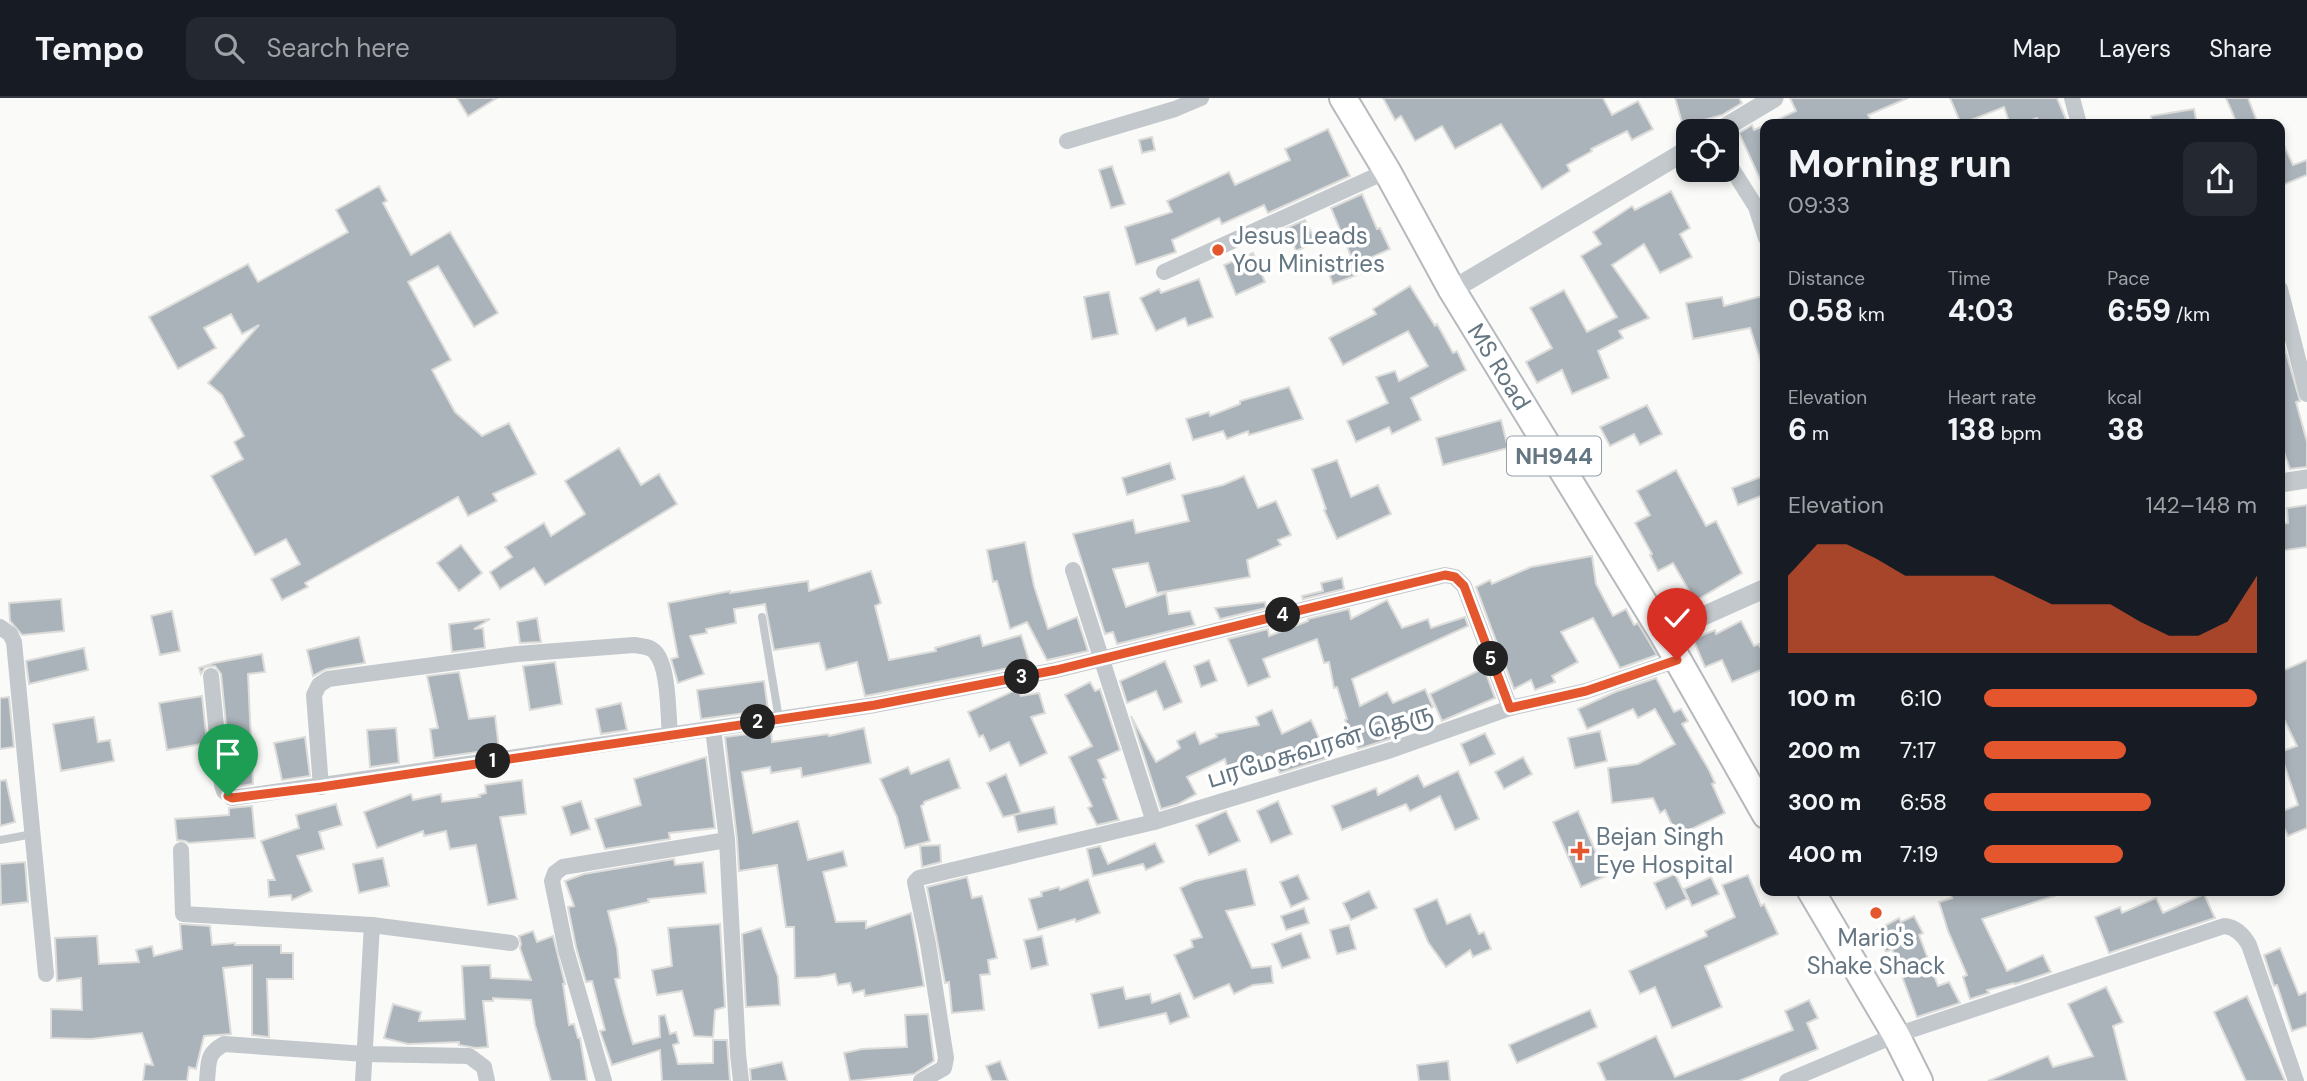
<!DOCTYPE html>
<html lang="en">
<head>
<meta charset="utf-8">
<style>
  body { margin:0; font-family:"DM Sans","Noto Sans Tamil",sans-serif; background:#242831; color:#f1f3f6; height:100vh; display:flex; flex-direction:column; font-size:26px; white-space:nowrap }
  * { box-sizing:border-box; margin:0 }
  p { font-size:23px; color:#9ea1a6 }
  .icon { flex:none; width:38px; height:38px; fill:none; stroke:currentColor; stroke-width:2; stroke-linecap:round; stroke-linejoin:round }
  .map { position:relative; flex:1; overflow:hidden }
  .details { position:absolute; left:1760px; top:21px; width:525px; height:777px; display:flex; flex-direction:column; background:#171b24; border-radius:14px; box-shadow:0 4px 10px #0003 }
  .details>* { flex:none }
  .controls { position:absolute; left:1676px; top:21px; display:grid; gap:14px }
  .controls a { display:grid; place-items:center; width:63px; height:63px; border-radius:14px; background:#171b24; box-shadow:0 4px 10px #0003; font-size:35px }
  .pin { position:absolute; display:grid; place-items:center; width:60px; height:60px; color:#fff; margin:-72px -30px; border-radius:50% 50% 50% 0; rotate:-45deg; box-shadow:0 0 7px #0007 }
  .pin .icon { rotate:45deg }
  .km { position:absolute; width:35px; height:35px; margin:-18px; border-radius:50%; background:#222; color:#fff; font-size:19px; line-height:35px; text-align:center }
  .round { display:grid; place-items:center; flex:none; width:74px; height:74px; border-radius:14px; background:#242831 }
  .overview { display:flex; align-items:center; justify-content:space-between; height:119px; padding:0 28px }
  h1 { font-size:38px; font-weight:700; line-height:52px }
  .figures { display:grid; grid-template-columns:repeat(3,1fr); gap:10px; height:119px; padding:7px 28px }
  .figures div { display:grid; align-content:center }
  .figures b { font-size:30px; font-weight:700 }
  .figures small { font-size:19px; font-weight:400 }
  .figures p { font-size:19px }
  .chart { height:196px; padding:14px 28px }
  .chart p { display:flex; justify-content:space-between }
  .chart svg { width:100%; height:126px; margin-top:7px; fill:#e4572e; opacity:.7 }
  ul { padding:0 28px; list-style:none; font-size:23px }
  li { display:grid; grid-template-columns:112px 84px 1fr; align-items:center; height:52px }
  li i { height:18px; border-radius:9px; background:#e4572e }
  header { display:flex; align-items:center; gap:42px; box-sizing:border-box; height:98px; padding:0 35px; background:#171b24; border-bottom:2px solid #363941 }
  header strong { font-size:33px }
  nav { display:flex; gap:38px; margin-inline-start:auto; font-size:24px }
  .search { width:490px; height:63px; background:#242831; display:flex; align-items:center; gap:18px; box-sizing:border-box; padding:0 24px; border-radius:14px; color:#9ea1a6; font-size:26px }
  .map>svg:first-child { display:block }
  .building { fill:#aab3b9; stroke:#dcdcda; stroke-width:2 }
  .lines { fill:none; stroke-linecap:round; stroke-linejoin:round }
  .trunk-casing { stroke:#b4b9bd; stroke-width:30 }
  .service { stroke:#c3c8cc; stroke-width:8 }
  .minor { stroke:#c3c8cc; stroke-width:16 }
  .tertiary { stroke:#c3c8cc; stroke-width:19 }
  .trunk { stroke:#fff; stroke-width:26 }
  .route-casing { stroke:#fff; stroke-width:14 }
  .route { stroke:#e4572e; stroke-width:9 }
  .poi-dot { fill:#e4572e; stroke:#fff; stroke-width:2.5 }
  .labels { text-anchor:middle; stroke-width:7; stroke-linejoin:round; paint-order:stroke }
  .shield { fill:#fff; stroke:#939fa8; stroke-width:2 }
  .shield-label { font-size:23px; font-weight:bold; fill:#657683 }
  .poi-label { font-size:24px; fill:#657683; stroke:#fff; text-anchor:start }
  .street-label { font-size:24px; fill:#657683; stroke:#fff }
</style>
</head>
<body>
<header>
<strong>Tempo</strong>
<div class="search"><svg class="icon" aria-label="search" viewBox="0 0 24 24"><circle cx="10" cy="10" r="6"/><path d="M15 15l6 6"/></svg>Search here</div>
<nav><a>Map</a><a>Layers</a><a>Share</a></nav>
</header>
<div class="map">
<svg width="2307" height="983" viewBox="0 0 2307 983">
  <rect width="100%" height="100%" fill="#fafaf8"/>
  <g class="building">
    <polygon points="457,0 497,0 468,18"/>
    <polygon points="1383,0 1603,0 1612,17 1638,3 1653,31 1632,42 1627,33 1591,51 1592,53 1567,67 1570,73 1542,91 1501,26 1455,51 1442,28 1415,43 1401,18 1395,22"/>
    <polygon points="1675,0 1739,0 1742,5 1722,17 1683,28"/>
    <polygon points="1790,0 1908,0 1868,17 1873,26 1768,26 1796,13"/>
    <polygon points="1950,0 2057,0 2068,26 2039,26 2037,20 2021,26 2010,26 2004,9 1961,26"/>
    <polygon points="2226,0 2248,0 2258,26 2237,26"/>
    <polygon points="2194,11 2197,26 2152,26 2151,18"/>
    <polygon points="1752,27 1754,32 1766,27 1766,94 1739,35"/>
    <polygon points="1328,31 1350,78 1268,115 1264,107 1222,126 1219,120 1172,142 1176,154 1136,167 1125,129 1172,114 1167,103 1229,74 1235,87 1290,62 1285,51"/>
    <polygon points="1152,39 1155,52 1142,55 1139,42"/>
    <polygon points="2280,39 2293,67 2307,62 2307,77 2280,88"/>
    <polygon points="1112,68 1125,106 1111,110 1099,72"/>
    <polygon points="379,88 387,103 383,105 411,157 450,134 498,215 474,229 438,168 408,184 451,262 432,272 455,314 482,338 509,325 536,376 493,396 497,403 468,418 458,399 305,485 308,489 282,502 271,481 300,466 286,441 255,457 211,378 243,361 234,344 244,338 222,297 208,285 259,227 242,236 231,216 204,230 216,250 178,271 149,219 248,166 258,184 348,134 336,112"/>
    <polygon points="1671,93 1690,130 1680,136 1692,159 1660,175 1644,146 1612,167 1649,220 1619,233 1623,240 1598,253 1609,280 1572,296 1562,272 1537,285 1526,264 1552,250 1530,210 1564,192 1587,234 1617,219 1581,158 1601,146 1593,134 1632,108 1635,112"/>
    <polygon points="1362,96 1377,131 1380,130 1390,151 1361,164 1365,174 1333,186 1328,173 1353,163 1331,110"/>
    <polygon points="1305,122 1316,144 1296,153 1286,130"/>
    <polygon points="1253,155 1265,184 1236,197 1224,167"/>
    <polygon points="1199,181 1213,219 1188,228 1185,220 1156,233 1140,200 1159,191 1161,195"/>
    <polygon points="1410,188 1435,228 1437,226 1453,255 1457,253 1466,272 1411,300 1421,322 1392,336 1389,329 1356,344 1347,323 1388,305 1376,279 1395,273 1399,283 1428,268 1408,233 1343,267 1329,240 1376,216 1373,211"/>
    <polygon points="1109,194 1118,236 1092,241 1084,199"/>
    <polygon points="1766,197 1766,269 1763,270 1750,230 1693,241 1686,205 1722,199 1724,208"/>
    <polygon points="2280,234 2300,303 2296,304 2307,344 2307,369 2290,371 2280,343"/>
    <polygon points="1289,289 1303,321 1249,337 1248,333 1227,341 1223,333 1193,342 1186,321 1209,314 1210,318 1240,306 1240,303"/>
    <polygon points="1647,307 1662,336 1640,347 1634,336 1610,348 1600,329"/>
    <polygon points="1501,322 1508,350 1443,367 1436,340"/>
    <polygon points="619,350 641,387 659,376 677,406 545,487 534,470 500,491 490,474 512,459 505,449 544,425 551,438 585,416 565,383"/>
    <polygon points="1337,362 1351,399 1378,387 1391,416 1337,441 1324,412 1326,411 1312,371"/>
    <polygon points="1170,365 1175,381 1127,397 1122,380"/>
    <polygon points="1676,372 1706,428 1716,423 1742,475 1695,503 1673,465 1658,473 1650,457 1652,456 1635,425 1650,417 1637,393"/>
    <polygon points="1766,377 1766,396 1738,407 1732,390"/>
    <polygon points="1244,378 1258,410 1276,403 1291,437 1278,442 1281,447 1247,462 1250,479 1157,495 1148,465 1113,471 1126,509 1166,495 1169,516 1190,513 1195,527 1117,546 1113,534 1105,536 1073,436 1133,422 1136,435 1189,423 1182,397 1223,387"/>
    <polygon points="2307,407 2307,449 2280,453 2280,426 2288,425 2287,410"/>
    <polygon points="1025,444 1034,488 1048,531 1077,519 1088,553 1047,562 1027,524 1010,531 997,483 993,484 987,452"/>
    <polygon points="461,447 482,475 459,493 437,465"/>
    <polygon points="1592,458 1596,486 1613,518 1626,511 1634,527 1638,525 1657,557 1620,570 1593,520 1561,534 1578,564 1552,578 1555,584 1535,592 1531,582 1514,591 1476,489 1490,482 1492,486 1531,469"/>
    <polygon points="871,473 881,505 875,508 889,562 936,553 935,550 980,537 983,548 1021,537 1030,566 865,598 857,564 826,572 819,545 774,552 765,506 734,511 736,525 706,531 707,535 690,538 704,576 678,585 671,561 678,559 668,505 730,493 730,495 808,483 809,493"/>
    <polygon points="1342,480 1344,491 1303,501 1302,498 1323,493 1321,485"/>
    <polygon points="61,501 64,533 22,537 10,523 9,505"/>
    <polygon points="1387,502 1402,530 1428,521 1431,530 1465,519 1468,528 1352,581 1360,608 1387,594 1393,605 1425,591 1433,609 1402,623 1407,632 1390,641 1358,651 1345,622 1347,621 1337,589 1334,590 1329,564 1324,565 1317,541 1263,561 1270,579 1248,588 1228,541 1268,531 1269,538 1308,523 1308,521 1349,511 1351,521"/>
    <polygon points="1265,504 1266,510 1220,521 1215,510"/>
    <polygon points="172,513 180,553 160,557 151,518"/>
    <polygon points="537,520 541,544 520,545 517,524"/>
    <polygon points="490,521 474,531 483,530 485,550 452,554 449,526"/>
    <polygon points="1741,523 1754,548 1759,546 1766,562 1766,570 1732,584 1722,562 1705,569 1693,541 1715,532 1716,536"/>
    <polygon points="359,539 365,565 326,571 313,578 307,552"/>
    <polygon points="84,550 88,572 29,586 26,563"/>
    <polygon points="262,556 265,574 248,576 253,686 235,689 232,685 221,576 215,568 205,569 201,576 199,570 214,565"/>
    <polygon points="1209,562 1217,583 1201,589 1194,568"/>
    <polygon points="2307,562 2307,730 2288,738 2280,721 2280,714 2298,707 2280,654 2297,648 2280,613 2280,574"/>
    <polygon points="1165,563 1182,604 1164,612 1156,593 1127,605 1120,583"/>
    <polygon points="555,564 562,606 530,612 523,568"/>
    <polygon points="1484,570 1495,600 1442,623 1430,596"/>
    <polygon points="459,574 469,621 495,618 499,651 434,660 430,631 438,630 427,578"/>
    <polygon points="1656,580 1674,614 1681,611 1688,623 1682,626 1709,672 1715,685 1712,686 1725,715 1677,738 1665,712 1660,715 1653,700 1612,705 1608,670 1638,666 1675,646 1655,611 1638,620 1633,611 1587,631 1578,611 1615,594"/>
    <polygon points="764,583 768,612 701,621 697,592"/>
    <polygon points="1090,584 1095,593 1100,591 1120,652 1098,662 1106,680 1103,681 1119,722 1097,727 1088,710 1092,708 1069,659 1092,648 1065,597"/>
    <polygon points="1018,591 1021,598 1039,595 1045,615 1031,619 1047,655 1020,668 1009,644 990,653 983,637 979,639 968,614"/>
    <polygon points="202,598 207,645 167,652 159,605"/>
    <polygon points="9,599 14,649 0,651 0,600"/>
    <polygon points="621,605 627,632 601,636 596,611"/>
    <polygon points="1272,612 1282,636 1311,622 1328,660 1280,675 1277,669 1229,679 1225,661 1187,679 1196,696 1178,706 1161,711 1131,618 1156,664 1180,650 1177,643 1195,634 1200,646 1217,639 1216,636 1259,627 1256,619"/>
    <polygon points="94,619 98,644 110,642 114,663 61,673 53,626"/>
    <polygon points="396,630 399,665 370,669 367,632"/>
    <polygon points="864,630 871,665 802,679 801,670 771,675 770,669 742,674 753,735 798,723 808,762 843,753 847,768 823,774 836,824 866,823 866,830 911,815 924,888 865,898 864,892 853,895 850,885 838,887 835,876 819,879 795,880 794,829 786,829 777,767 739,773 737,741 725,639 771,633 772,644 828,636 829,638"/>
    <polygon points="1600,633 1607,663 1575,670 1568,640"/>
    <polygon points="1485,635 1495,656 1470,667 1461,646"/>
    <polygon points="305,639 310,678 282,682 274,645"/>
    <polygon points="706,659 715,730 669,735 670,741 605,751 595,721 641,707 634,681"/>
    <polygon points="1523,659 1532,676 1504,691 1495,674"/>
    <polygon points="949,661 960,690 924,704 924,706 921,708 930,743 905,750 897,719 880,681 908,669 911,676"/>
    <polygon points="1458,673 1479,721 1455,732 1440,698 1410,713 1406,706 1342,732 1332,708 1376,690 1378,697 1418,677 1424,689"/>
    <polygon points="1006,676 1021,715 1003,719 987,685"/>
    <polygon points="6,682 15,724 0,728 0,683"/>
    <polygon points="522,682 526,716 500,719 517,801 488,807 476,747 450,751 446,733 424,738 423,733 377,750 364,714 411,696 413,702 441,696 442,704 480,699 479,697 486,695 485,687"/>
    <polygon points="581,703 590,731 571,737 562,709"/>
    <polygon points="1278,703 1292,736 1271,745 1257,713"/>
    <polygon points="336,706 342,727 319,734 324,751 297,758 312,793 292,802 291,797 269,799 268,782 275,782 261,743 299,730 296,717"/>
    <polygon points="252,708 255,740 189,745 185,743 177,742 175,721 229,717 229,710"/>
    <polygon points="1054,709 1057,726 1018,734 1014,717"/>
    <polygon points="1226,713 1240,743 1209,757 1196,727"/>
    <polygon points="1578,713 1606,778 1581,789 1553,724"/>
    <polygon points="1155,745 1164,764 1146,772 1143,766 1093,778 1087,751 1100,748 1108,766"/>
    <polygon points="940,747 941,764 922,769 920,748"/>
    <polygon points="383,760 389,788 359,795 353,766"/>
    <polygon points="674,761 675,767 703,764 706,795 648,801 649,804 608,813 617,850 620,880 615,881 624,916 633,946 660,939 659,918 665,917 670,936 676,934 679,945 673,947 678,966 713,965 713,942 727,942 730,983 662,983 660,952 612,967 600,933 605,932 592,883 586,884 576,849 568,809 574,808 565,783 584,776"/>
    <polygon points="25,764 28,804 1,807 0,766"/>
    <polygon points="1246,771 1255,807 1226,813 1252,870 1271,868 1273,885 1253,887 1234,896 1229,886 1194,901 1174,857 1193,849 1191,842 1202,839 1180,790 1195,783"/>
    <polygon points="1675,776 1687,801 1666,811 1654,785"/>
    <polygon points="1298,777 1309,801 1291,809 1280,784"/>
    <polygon points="1748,777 1761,808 1764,806 1778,836 1705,868 1722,909 1672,930 1655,889 1640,896 1629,873 1707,838 1705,833 1735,819 1722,787"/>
    <polygon points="967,779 972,800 982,798 997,860 988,862 990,876 980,877 984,912 952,915 949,884 945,885 927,789"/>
    <polygon points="1711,779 1719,796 1692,808 1684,791"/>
    <polygon points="1088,781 1100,815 1076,824 1075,821 1038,832 1029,801 1042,798 1041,794 1059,789 1060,792"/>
    <polygon points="1369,793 1377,810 1351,822 1343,805"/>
    <polygon points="1949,793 2060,793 2060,796 1982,821 2007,873 2043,857 2051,874 2015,886 2014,885 1987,892 1989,895 1970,901 1963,879 1967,877 1948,833 1939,804 1952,800"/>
    <polygon points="2204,796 2215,820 2109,855 2095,819 2120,809 2122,815 2156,800 2163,815"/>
    <polygon points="1437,801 1447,826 1470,816 1479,836 1484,834 1491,851 1473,859 1470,852 1446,869 1428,844 1414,811"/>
    <polygon points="1304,810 1309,825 1286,832 1281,818"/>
    <polygon points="1914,818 1923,835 1919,837 1938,888 1949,884 1960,905 1917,919 1892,851 1886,854 1875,833 1899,820 1901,824"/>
    <polygon points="180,826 210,828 212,847 235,845 235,847 281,847 281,855 293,855 293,881 267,881 269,939 252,937 252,867 223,870 231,936 204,938 196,971 189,969 187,983 143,983 145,966 153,967 142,935 91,941 51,940 51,911 82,912 81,880 57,883 55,840 97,838 99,866 139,864 136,852 152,848 154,858 182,851"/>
    <polygon points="720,826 725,909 715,912 713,939 694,938 682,893 657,897 652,872 672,868 668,830"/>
    <polygon points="1349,827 1356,851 1337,856 1330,832"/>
    <polygon points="761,830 778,879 780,907 746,909 742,836"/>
    <polygon points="533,833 537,844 553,838 565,886 563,886 569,927 574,926 578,940 580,940 587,983 551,983 535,927 531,902 493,900 493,903 483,903 488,949 476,950 459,947 459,944 408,946 384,940 393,906 421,914 419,923 465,921 462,868 490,867 491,880 531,882 520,850 521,846 519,838"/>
    <polygon points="1301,835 1310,860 1282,870 1272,846"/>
    <polygon points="1042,838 1048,867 1031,871 1024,842"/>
    <polygon points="2280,850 2299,897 2307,894 2307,928 2292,933 2277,887 2274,888 2264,857"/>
    <polygon points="1123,889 1126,901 1150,896 1152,905 1180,895 1189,919 1170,926 1166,915 1099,930 1091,896"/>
    <polygon points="2106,889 2123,924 2113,928 2127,983 1988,983 2048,958 2053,969 2093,958 2068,906"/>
    <polygon points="2247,898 2282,976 2285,983 2246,983 2214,914"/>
    <polygon points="1809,902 1818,920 1807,925 1818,951 1739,983 1606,983 1598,965 1656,938 1675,979 1793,932 1785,913"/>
    <polygon points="1590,912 1597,929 1517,965 1509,947"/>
    <polygon points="928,916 934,963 914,976 850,983 844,955 862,951 907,949 905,917"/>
    <polygon points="1000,963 1008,983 992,983 986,968"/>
    <polygon points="1448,963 1450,983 1419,983 1417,967"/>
    <polygon points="782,964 787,983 751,983 750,971"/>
  </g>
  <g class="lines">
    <defs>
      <g id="trunk">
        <polyline points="1343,0 1387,73 1452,192 1663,536 1766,717"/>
        <polyline points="1811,793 1896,937 1919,983"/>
      </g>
    </defs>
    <use href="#trunk" class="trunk-casing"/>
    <g class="service">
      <polyline points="762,519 779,621"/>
      <polyline points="0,742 33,736"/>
    </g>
    <g class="minor">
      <polyline points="2072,0 2079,26"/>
      <polyline points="1067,43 1175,11 1201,0"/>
      <polyline points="1727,63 1756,109 1766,140"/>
      <polyline points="1164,174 1387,73"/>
      <polyline points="2280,191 2307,296"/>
      <polyline points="1073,472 1154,724"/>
      <polyline points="0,529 10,536 14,544 46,876"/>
      <polyline points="211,578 222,687 224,693 232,700 875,607 1056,572 1445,477 1455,479 1464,488 1510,610"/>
      <polyline points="713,631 727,742 738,956 741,983"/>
      <path d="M 321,689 L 314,597 L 319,587 L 328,581 L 517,556 L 634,547 C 641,548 650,548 655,554 C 669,568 668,617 670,637"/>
      <polyline points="181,752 183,816 372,827"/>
      <path d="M 207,983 C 209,964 206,956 224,946 L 365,956 L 469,958 L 484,969 L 487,983"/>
      <polyline points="363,983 372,827 511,845"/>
      <polyline points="604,983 566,852 552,783 555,775 563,769 727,742"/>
      <polyline points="921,983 944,970 946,960 928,846 915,784 919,780 1154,724 1391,652 1510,610 1586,593 1677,562"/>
      <path d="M 1787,983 L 1896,937 L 2224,828 C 2236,829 2244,838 2249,847 L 2296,983"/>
    </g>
    <g class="tertiary">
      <polyline points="1719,33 1774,0"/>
      <polyline points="1452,192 1689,51"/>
      <polyline points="2280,385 2307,381"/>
      <polyline points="1663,536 1766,490"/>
    </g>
    <use href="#trunk" class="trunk"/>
  </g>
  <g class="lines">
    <defs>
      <polyline id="route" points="228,698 232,700 321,689 875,607 1056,572 1445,477 1455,479 1464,488 1510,610 1586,593 1677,562"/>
    </defs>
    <use href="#route" class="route-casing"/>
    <use href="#route" class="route"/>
  </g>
  <g class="poi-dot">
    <circle cx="1218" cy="152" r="7"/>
    <path d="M1576.5 742.5h7v7h7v7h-7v7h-7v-7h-7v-7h7z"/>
    <circle cx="1876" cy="815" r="7"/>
  </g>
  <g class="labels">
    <rect class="shield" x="1507" y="338.5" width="94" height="39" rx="5"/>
    <g class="shield-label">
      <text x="1554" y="366">NH944</text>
    </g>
    <g class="poi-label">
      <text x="1232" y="146">Jesus Leads<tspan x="1232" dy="28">You Ministries</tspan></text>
      <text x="1596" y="747">Bejan Singh<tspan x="1596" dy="28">Eye Hospital</tspan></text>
      <text x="1876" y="848" text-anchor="middle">Mario's<tspan x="1876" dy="28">Shake Shack</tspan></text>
    </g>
    <g class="street-label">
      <text transform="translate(1499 269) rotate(58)" y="8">MS Road</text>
      <text transform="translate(1320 648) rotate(-17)" y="8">பரமேசுவரன் தெரு</text>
    </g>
  </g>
</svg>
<div class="controls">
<a><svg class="icon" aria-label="locate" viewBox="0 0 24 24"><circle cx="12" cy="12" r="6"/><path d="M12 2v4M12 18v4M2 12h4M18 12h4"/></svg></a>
</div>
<div class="pin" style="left:228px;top:698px;background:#1e9e55"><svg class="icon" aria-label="arrive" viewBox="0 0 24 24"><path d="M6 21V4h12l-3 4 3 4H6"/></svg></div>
<div class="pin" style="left:1677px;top:562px;background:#d93025"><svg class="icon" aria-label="check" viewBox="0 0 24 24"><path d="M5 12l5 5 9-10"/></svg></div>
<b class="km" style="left:493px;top:663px">1</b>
<b class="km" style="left:758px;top:624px">2</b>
<b class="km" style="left:1022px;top:579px">3</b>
<b class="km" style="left:1283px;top:517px">4</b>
<b class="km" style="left:1491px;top:561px">5</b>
<section class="details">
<div class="overview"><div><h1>Morning run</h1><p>09:33</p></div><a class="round"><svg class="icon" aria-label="share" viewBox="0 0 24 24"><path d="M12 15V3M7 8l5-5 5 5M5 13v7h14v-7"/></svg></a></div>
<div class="figures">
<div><p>Distance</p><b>0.58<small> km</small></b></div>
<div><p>Time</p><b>4:03</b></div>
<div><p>Pace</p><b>6:59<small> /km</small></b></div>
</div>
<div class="figures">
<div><p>Elevation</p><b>6<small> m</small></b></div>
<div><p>Heart rate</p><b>138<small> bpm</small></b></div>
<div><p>kcal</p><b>38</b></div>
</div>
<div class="chart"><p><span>Elevation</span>142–148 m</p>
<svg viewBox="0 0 160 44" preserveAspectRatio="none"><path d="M0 44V17L10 6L20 6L30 11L40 17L50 17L60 17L70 17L80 22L90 27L100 27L110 27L120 33L130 38L140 38L150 33L160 17V44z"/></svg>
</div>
<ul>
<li><b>100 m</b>6:10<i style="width:100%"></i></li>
<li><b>200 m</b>7:17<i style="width:52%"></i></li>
<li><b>300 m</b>6:58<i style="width:61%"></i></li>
<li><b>400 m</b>7:19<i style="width:51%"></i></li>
</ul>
</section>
</div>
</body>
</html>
